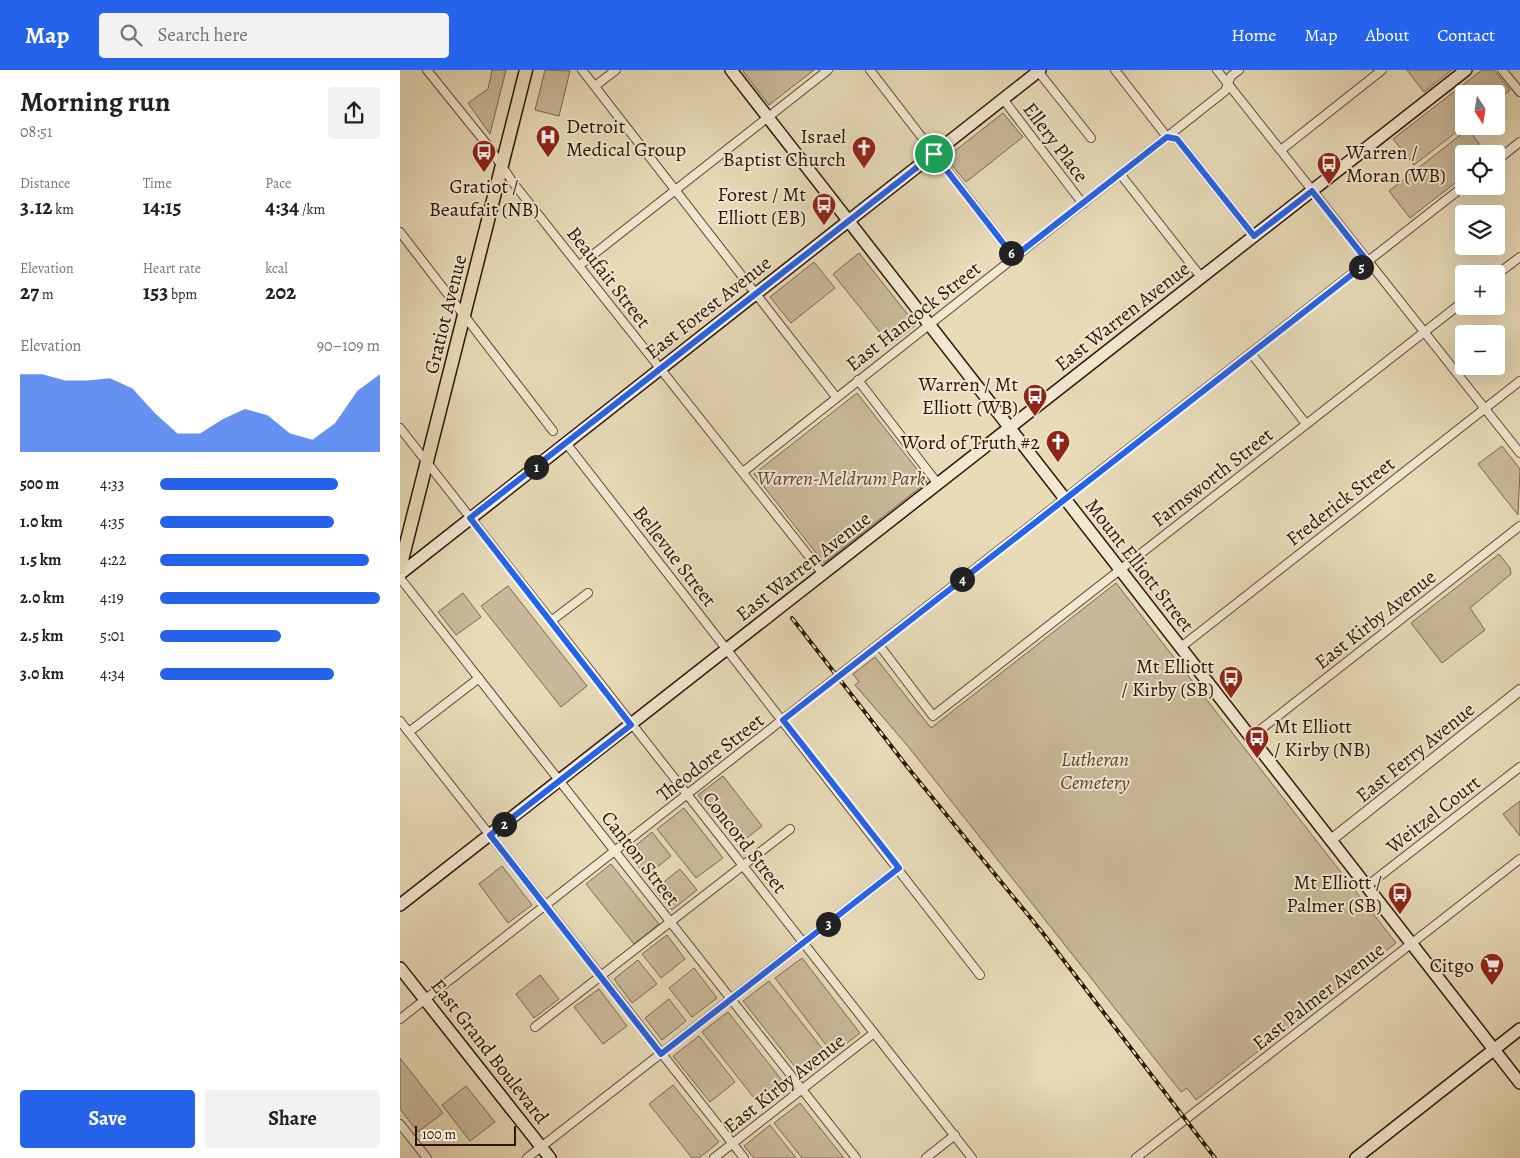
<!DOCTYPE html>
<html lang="en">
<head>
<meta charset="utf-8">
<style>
  body { margin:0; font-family:Alegreya,serif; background:#f2f2f2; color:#202124; height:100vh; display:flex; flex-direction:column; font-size:19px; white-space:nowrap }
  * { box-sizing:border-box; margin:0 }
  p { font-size:16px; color:#757577 }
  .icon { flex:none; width:28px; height:28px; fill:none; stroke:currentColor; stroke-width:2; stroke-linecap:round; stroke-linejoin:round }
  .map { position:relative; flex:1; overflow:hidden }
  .details { display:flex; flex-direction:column; background:#fff; width:400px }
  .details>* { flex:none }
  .needle { width:32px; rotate:168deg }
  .buttons { position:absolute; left:1055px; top:15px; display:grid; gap:10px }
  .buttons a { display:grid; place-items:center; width:50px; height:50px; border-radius:5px; background:#fff; box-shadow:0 5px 20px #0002; font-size:25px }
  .scale { position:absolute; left:15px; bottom:12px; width:101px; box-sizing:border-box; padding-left:5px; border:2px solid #301405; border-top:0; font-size:14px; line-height:18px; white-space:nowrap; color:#301405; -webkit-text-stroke:4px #f0e8d1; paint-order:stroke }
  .pin { position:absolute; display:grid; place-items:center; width:42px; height:42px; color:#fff; margin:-21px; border:2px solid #fff; border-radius:50%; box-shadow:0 1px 5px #0007 }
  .km { position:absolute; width:25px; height:25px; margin:-12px; border-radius:50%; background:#222; color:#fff; font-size:14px; line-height:25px; text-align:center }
  .round { display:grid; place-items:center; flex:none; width:52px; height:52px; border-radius:5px; background:#f2f2f2 }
  .head { display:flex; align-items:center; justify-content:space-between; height:85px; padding:0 20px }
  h1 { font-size:28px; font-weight:700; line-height:38px }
  .stats { display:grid; grid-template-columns:repeat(3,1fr); gap:8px; height:85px; padding:5px 20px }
  .stats div { display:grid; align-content:center }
  .stats b { font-size:21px; font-weight:700 }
  .stats small { font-size:14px; font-weight:400 }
  .stats p { font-size:14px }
  .chart { height:140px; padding:10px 20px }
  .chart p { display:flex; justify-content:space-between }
  .chart svg { width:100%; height:90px; margin-top:5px; fill:#2563eb; opacity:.7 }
  .cta { display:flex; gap:10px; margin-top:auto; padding:10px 20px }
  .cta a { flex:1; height:58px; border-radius:5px; background:#2563eb; color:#fff; font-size:20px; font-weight:700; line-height:58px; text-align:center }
  .cta a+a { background:#f2f2f2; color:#202124 }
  ul { padding:0 20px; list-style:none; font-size:16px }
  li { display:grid; grid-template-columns:80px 60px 1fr; align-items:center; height:38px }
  li i { height:12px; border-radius:6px; background:#2563eb }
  header { display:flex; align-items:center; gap:30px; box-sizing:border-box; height:70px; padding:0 25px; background:#2563eb; color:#fff }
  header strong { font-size:24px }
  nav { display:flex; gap:28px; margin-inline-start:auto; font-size:18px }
  .search { width:350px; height:45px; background:#f2f2f2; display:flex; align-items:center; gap:12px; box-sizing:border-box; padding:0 18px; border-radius:5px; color:#757577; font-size:19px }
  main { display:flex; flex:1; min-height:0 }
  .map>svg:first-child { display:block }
  .green { fill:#c9b99a; stroke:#7c6650 }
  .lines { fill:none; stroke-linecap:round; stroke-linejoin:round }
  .minor-casing { stroke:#5e4632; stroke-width:10 }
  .tertiary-casing { stroke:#5e4632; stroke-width:12 }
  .secondary-casing { stroke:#301405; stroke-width:14 }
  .primary-casing { stroke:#301405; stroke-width:15 }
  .minor { stroke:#f0e8d1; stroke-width:8 }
  .tertiary { stroke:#f0e8d1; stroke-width:10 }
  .secondary { stroke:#f0e8d1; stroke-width:11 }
  .primary { stroke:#e8dbb8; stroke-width:12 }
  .rail-casing { stroke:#301405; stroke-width:4 }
  .rail { stroke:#f0e8d1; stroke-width:2; stroke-dasharray:5.5; stroke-linecap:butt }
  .route-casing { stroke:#fff; stroke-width:10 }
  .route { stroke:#2563eb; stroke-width:6 }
  .labels { text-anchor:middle; stroke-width:4; stroke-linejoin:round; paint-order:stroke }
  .poi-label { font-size:20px; fill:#301405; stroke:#f0e8d1; text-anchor:end }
  .street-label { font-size:20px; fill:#301405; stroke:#f0e8d1 }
  .park-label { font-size:20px; font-style:italic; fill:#5e4632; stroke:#f0e8d1 }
</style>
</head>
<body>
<header>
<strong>Map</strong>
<div class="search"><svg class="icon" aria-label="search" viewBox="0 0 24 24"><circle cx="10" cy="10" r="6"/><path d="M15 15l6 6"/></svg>Search here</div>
<nav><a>Home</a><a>Map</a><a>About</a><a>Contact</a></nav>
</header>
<main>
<section class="details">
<div class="head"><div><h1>Morning run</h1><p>08:51</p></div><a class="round"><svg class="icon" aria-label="share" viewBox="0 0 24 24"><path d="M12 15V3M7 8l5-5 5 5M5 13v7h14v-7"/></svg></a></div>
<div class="stats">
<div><p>Distance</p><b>3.12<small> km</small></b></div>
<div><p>Time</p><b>14:15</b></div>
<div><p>Pace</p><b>4:34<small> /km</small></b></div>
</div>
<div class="stats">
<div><p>Elevation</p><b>27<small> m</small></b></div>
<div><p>Heart rate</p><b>153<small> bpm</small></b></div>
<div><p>kcal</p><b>202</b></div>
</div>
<div class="chart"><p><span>Elevation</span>90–109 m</p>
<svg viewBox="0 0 160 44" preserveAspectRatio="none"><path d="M0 44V6L10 6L20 9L30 9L40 8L50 13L60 25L70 35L80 35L90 28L100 23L110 26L120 35L130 38L140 30L150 14L160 6V44z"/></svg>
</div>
<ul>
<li><b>500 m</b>4:33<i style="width:81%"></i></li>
<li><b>1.0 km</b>4:35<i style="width:79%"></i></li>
<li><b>1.5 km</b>4:22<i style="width:95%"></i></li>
<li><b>2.0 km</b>4:19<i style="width:100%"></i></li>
<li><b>2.5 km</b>5:01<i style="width:55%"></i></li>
<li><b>3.0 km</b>4:34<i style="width:79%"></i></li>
</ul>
<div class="cta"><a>Save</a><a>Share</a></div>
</section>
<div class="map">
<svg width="1120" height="1088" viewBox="0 0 1120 1088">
  <rect width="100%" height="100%" fill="#e8dbb8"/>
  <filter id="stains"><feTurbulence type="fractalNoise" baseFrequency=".004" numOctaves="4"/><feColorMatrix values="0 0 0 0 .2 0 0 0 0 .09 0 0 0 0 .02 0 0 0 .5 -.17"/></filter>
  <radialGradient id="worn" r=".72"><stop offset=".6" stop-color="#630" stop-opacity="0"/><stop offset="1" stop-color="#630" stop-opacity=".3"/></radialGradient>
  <g class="green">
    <polygon points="92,0 106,0 90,64 68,33 88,19"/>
    <polygon points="145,0 170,1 159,46 135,40"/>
    <polygon points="342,0 414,0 369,35"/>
    <polygon points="1007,0 1052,0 1024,22"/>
    <polygon points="1082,0 1094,0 1110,20 1096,31 1096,24 1064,24 1064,56 1014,95 993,69"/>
    <polygon points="603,43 623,67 566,112 546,88"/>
    <polygon points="1068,59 1087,84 1064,84 1064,106 1010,148 989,121"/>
    <polygon points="459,183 516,255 490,275 433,204"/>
    <polygon points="414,192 435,218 391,253 370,227"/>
    <polygon points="457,323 527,412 424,493 354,404"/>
    <polygon points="1102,376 1120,399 1118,445 1078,394"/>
    <polygon points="1099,484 1110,498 1111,504 1070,538 1085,560 1042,593 1011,553"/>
    <polygon points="716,513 996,873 796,1030 787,1018 781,1022 507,675 455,615 459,612 453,604 475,587 531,658"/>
    <polygon points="108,516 187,616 161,637 81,536"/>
    <polygon points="63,523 81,547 56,565 38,542"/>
    <polygon points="323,706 362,756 338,775 298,725"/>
    <polygon points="1120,731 1120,766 1103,744"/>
    <polygon points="284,738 323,788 296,808 257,759"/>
    <polygon points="252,762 271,786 246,806 227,783"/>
    <polygon points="211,794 259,854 234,874 186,814"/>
    <polygon points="102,796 132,835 108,853 79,814"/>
    <polygon points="280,799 297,820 272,840 255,819"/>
    <polygon points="267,865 285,889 261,908 242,884"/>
    <polygon points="402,888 460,963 433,984 375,908"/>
    <polygon points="238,890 257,914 232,933 214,909"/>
    <polygon points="294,898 317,928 292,947 269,918"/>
    <polygon points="140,905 159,929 134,948 116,924"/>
    <polygon points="369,911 429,987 403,1007 343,931"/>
    <polygon points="199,919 227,956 203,974 174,937"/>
    <polygon points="269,929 286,951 262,970 245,948"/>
    <polygon points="328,942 388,1018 362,1038 302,962"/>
    <polygon points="299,966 335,1012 310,1032 273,986"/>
    <polygon points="0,988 43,1043 18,1062 0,1039"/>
    <polygon points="273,1015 319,1072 299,1088 292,1088 249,1034"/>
    <polygon points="66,1016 95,1052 70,1071 42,1035"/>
    <polygon points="400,1033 444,1088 402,1088 374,1053"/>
    <polygon points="370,1055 396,1088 354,1088 344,1076"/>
  </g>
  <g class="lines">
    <defs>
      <g id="minor">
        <polyline points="27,0 89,77 114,114 423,504"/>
        <polyline points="182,0 436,327"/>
        <polyline points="470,0 614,187"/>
        <polyline points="637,0 691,68"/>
        <polyline points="715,0 767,67 777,69 854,166"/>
        <polyline points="817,0 1120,383"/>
        <polyline points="1102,0 1120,22"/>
        <polyline points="195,16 216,0"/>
        <polyline points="603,29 683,134"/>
        <polyline points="881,80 982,0"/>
        <polyline points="1096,91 1120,72"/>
        <polyline points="721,105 801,207"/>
        <polyline points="0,162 153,361"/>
        <polyline points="180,195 428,0"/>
        <polyline points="1096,205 1120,187"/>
        <polyline points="851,283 906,354"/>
        <polyline points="458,310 538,414"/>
        <polyline points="0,358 572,1088"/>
        <polyline points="166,373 580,905"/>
        <polyline points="343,402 825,21 831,6 839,0"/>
        <polyline points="0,508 456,1088"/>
        <polyline points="151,551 188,523"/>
        <polyline points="479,575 533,646 1064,231"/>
        <polyline points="781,577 1120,311"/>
        <polyline points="0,651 344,1088"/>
        <polyline points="9,662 79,608"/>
        <polyline points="851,667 1120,456"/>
        <polyline points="967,816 1120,697"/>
        <polyline points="0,949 1064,116"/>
        <polyline points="135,957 390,759"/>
        <polyline points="0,1054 27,1088"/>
        <polyline points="127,1088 499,798"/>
        <polyline points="314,1088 474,963"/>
        <polyline points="526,1088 555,1065"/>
        <polyline points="736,1088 1120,789"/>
      </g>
      <polyline id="tertiary" points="931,770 1120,620"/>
      <g id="secondary">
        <polyline points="331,0 1120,1013"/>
        <polyline points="0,504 640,0"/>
        <polyline points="0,835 1066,0"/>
        <polyline points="0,898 150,1088"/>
        <polyline points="956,1088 1120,959"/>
      </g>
      <polyline id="primary" points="0,498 126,0"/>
    </defs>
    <use href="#minor" class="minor-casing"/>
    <use href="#tertiary" class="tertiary-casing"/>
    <use href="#secondary" class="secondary-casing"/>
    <use href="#primary" class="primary-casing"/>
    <use href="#minor" class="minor"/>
    <use href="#tertiary" class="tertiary"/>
    <use href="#secondary" class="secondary"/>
    <use href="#primary" class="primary"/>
    <defs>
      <polyline id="rail" points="392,548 509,699 642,862 815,1088"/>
    </defs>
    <use href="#rail" class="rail-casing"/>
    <use href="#rail" class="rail"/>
  </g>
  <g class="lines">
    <defs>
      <polygon id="route" points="767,67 777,69 854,166 912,121 968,192 383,650 499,798 261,984 90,765 231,655 70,448 534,84 614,187"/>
    </defs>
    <use href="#route" class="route-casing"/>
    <use href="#route" class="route"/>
  </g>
  <defs>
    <symbol id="hospital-pin" viewBox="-11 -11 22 30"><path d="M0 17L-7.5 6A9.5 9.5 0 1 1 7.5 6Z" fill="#8f2418" stroke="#f0e8d1"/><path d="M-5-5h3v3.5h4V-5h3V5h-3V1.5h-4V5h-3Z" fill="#fff"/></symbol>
    <symbol id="church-pin" viewBox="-11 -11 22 30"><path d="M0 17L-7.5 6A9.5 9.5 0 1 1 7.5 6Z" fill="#8f2418" stroke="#f0e8d1"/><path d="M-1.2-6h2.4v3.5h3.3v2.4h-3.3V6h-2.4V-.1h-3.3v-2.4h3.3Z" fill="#fff"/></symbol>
    <symbol id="bus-pin" viewBox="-11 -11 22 30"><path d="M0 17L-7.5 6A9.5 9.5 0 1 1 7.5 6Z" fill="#8f2418" stroke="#f0e8d1"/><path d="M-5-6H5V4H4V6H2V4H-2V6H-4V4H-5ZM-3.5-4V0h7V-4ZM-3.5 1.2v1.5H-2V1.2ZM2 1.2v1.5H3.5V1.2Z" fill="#fff"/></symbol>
    <symbol id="supermarket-pin" viewBox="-11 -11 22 30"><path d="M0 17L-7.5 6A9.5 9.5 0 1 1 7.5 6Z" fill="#8f2418" stroke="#f0e8d1"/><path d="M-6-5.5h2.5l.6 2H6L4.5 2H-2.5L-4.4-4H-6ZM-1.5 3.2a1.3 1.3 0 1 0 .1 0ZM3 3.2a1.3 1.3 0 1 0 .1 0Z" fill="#fff"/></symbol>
  </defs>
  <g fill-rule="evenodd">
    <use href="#hospital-pin" x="134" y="53" width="28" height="38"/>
    <use href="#church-pin" x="450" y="64" width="28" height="38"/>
    <use href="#bus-pin" x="70" y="68" width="28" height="38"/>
    <use href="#bus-pin" x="915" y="80" width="28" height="38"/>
    <use href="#bus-pin" x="410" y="121" width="28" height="38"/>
    <use href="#bus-pin" x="621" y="312" width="28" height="38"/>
    <use href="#church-pin" x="644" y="358" width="28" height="38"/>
    <use href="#bus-pin" x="817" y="594" width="28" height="38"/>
    <use href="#bus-pin" x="843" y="654" width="28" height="38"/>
    <use href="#bus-pin" x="986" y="810" width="28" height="38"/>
    <use href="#supermarket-pin" x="1078" y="881" width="28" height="38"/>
  </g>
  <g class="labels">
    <g class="poi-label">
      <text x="166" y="63" text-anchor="start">Detroit<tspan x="166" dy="23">Medical Group</tspan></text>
      <text x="446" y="73">Israel<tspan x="446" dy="23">Baptist Church</tspan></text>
      <text x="946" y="89" text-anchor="start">Warren /<tspan x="946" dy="23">Moran (WB)</tspan></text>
      <text x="84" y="123" text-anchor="middle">Gratiot /<tspan x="84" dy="23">Beaufait (NB)</tspan></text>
      <text x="406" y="131">Forest / Mt<tspan x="406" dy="23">Elliott (EB)</tspan></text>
      <text x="618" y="321">Warren / Mt<tspan x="618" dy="23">Elliott (WB)</tspan></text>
      <text x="640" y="379">Word of Truth #2</text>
      <text x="814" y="603">Mt Elliott<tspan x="814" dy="23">/ Kirby (SB)</tspan></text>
      <text x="874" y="663" text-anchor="start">Mt Elliott<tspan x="874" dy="23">/ Kirby (NB)</tspan></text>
      <text x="982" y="819">Mt Elliott /<tspan x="982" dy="23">Palmer (SB)</tspan></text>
      <text x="1074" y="902">Citgo</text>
    </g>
    <g class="street-label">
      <text transform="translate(656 72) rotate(53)" y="7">Ellery Place</text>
      <text transform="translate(209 207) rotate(52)" y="7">Beaufait Street</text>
      <text transform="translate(308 237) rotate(-38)" y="7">East Forest Avenue</text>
      <text transform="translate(45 244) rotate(-76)" y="7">Gratiot Avenue</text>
      <text transform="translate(513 246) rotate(-38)" y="7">East Hancock Street</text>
      <text transform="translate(722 246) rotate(-38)" y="7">East Warren Avenue</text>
      <text transform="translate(812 407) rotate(-38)" y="7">Farnsworth Street</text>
      <text transform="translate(940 431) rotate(-38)" y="7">Frederick Street</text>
      <text transform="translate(275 486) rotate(52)" y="7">Bellevue Street</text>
      <text transform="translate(740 495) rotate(52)" y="7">Mount Elliott Street</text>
      <text transform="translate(403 496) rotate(-38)" y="7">East Warren Avenue</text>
      <text transform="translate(975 549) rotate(-38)" y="7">East Kirby Avenue</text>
      <text transform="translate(1015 682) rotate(-39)" y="7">East Ferry Avenue</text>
      <text transform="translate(310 687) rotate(-38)" y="7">Theodore Street</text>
      <text transform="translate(1033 744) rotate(-38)" y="7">Weitzel Court</text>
      <text transform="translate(345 772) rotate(52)" y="7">Concord Street</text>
      <text transform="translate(241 788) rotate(52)" y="7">Canton Street</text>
      <text transform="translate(918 926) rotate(-38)" y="7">East Palmer Avenue</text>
      <text transform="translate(90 981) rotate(52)" y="7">East Grand Boulevard</text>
      <text transform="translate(384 1013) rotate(-38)" y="7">East Kirby Avenue</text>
    </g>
    <g class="park-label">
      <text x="441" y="415">Warren-Meldrum Park</text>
      <text x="695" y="696">Lutheran<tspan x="695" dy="23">Cemetery</tspan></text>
    </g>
  </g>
  <rect width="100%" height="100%" filter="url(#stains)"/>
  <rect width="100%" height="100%" fill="url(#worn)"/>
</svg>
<div class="buttons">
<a><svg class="needle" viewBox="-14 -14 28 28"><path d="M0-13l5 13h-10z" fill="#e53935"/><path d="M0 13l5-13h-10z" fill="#757577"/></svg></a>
<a><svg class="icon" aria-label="locate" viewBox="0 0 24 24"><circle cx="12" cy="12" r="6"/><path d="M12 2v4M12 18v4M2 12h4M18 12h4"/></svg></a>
<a><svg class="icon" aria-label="layers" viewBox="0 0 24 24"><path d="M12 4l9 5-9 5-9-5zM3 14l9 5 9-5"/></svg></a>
<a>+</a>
<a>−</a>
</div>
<div class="scale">100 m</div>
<div class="pin" style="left:534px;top:84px;background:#1e9e55"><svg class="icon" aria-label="arrive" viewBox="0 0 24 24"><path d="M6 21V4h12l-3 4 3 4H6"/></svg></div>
<b class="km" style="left:136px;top:397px">1</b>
<b class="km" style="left:104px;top:754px">2</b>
<b class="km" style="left:428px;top:854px">3</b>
<b class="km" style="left:562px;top:509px">4</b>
<b class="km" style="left:961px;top:197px">5</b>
<b class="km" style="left:611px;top:183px">6</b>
</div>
</main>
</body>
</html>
